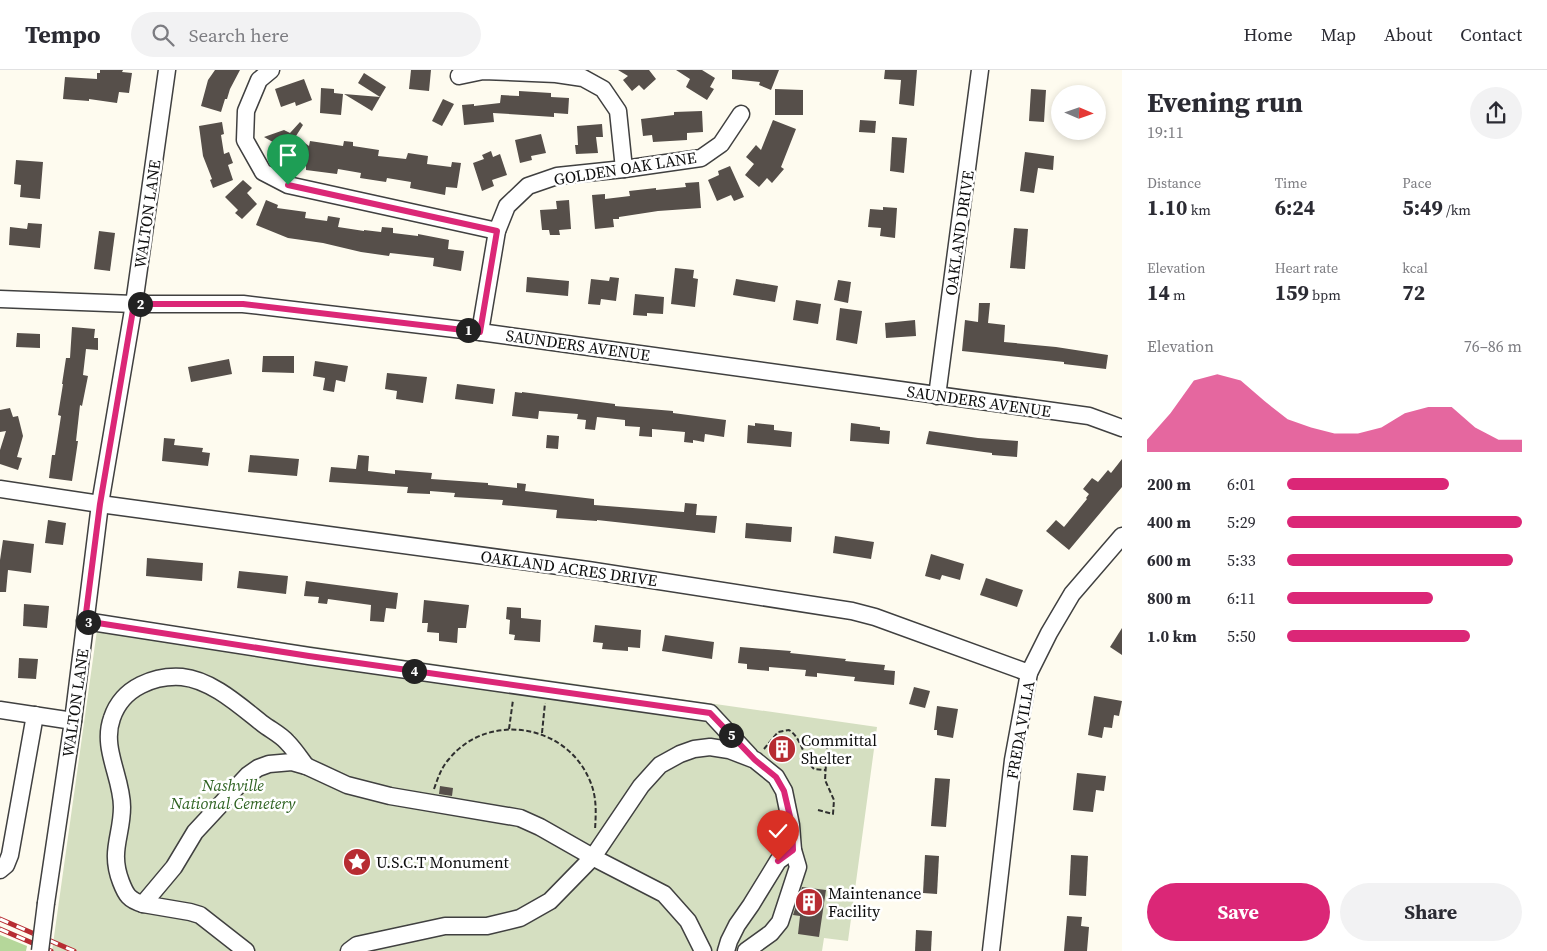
<!DOCTYPE html>
<html lang="en">
<head>
<meta charset="utf-8">
<style>
  body { margin:0; font-family:"Source Serif 4",serif; background:#f2f2f3; color:#2b2b33; height:100vh; display:flex; flex-direction:column; font-size:19px; white-space:nowrap }
  * { box-sizing:border-box; margin:0 }
  p { font-size:16px; color:#7c7c81 }
  .icon { flex:none; width:28px; height:28px; fill:none; stroke:currentColor; stroke-width:2; stroke-linecap:round; stroke-linejoin:round }
  .map { position:relative; flex:1; overflow:hidden }
  .drawer { display:flex; flex-direction:column; background:#fff; width:425px }
  .drawer>* { flex:none }
  .needle { width:32px; rotate:92deg }
  .tools { position:absolute; left:1051px; top:15px; display:grid; gap:10px }
  .tools a { display:grid; place-items:center; width:55px; height:55px; border-radius:50%; background:#fff; box-shadow:0 2px 8px #0003; font-size:25px }
  .pin { position:absolute; display:grid; place-items:center; width:42px; height:42px; color:#fff; margin:-51px -21px; border-radius:50% 50% 50% 0; rotate:-45deg; box-shadow:0 0 5px #0007 }
  .pin .icon { rotate:45deg }
  .km { position:absolute; width:25px; height:25px; margin:-12px; border-radius:50%; background:#222; color:#fff; font-size:14px; line-height:25px; text-align:center }
  .round { display:grid; place-items:center; flex:none; width:52px; height:52px; border-radius:26px; background:#f2f2f3 }
  .overview { display:flex; align-items:center; justify-content:space-between; height:85px; padding:0 25px }
  h1 { font-size:28px; font-weight:700; line-height:38px }
  .figures { display:grid; grid-template-columns:repeat(3,1fr); gap:8px; height:85px; padding:5px 25px }
  .figures div { display:grid; align-content:center }
  .figures b { font-size:21px; font-weight:700 }
  .figures small { font-size:14px; font-weight:400 }
  .figures p { font-size:14px }
  .chart { height:140px; padding:10px 25px }
  .chart p { display:flex; justify-content:space-between }
  .chart svg { width:100%; height:90px; margin-top:5px; fill:#db2777; opacity:.7 }
  .button { display:flex; gap:10px; margin-top:auto; padding:10px 25px }
  .button a { flex:1; height:58px; border-radius:30px; background:#db2777; color:#fff; font-size:20px; font-weight:700; line-height:58px; text-align:center }
  .button a+a { background:#f2f2f3; color:#2b2b33 }
  ul { padding:0 25px; list-style:none; font-size:16px }
  li { display:grid; grid-template-columns:80px 60px 1fr; align-items:center; height:38px }
  li i { height:12px; border-radius:6px; background:#db2777 }
  header { display:flex; align-items:center; gap:30px; box-sizing:border-box; height:70px; padding:0 25px; background:#fff; border-bottom:1px solid #e1e1e2 }
  header strong { font-size:24px }
  nav { display:flex; gap:28px; margin-inline-start:auto; font-size:18px }
  .search { width:350px; height:45px; background:#f2f2f3; display:flex; align-items:center; gap:12px; box-sizing:border-box; padding:0 18px; border-radius:28px; color:#7c7c81; font-size:19px }
  main { display:flex; flex:1; min-height:0 }
  .map>svg:first-child { display:block }
  .forest { fill:#b5d79a }
  .cemetery { fill:#d5dfc1 }
  .building { fill:#564f4a }
  .lines { fill:none; stroke-linecap:round; stroke-linejoin:round }
  .minor-casing { stroke:#404040; stroke-width:19 }
  .path { stroke:#2f2f2f; stroke-width:2; stroke-dasharray:5 2.5; stroke-linecap:butt }
  .minor { stroke:#fff; stroke-width:16 }
  .rail-casing { stroke:#b72c32; stroke-width:5 }
  .rail { stroke:#fff; stroke-width:3; stroke-dasharray:9; stroke-linecap:butt }
  .minor-bridge-casing { stroke:#404040; stroke-width:19; stroke-linecap:butt }
  .minor-bridge { stroke:#fff; stroke-width:16 }
  .route-casing { stroke:#fff; stroke-width:10 }
  .route { stroke:#db2777; stroke-width:6 }
  .labels { text-anchor:middle; stroke-width:5; stroke-linejoin:round; paint-order:stroke }
  .street-label { font-size:16px; fill:#0d0d0d; stroke:#fff }
  .poi-label { font-size:16px; fill:#0d0d0d; stroke:#fff; text-anchor:start }
  .park-label { font-size:16px; font-style:italic; fill:#2e6221; stroke:#fff }
</style>
</head>
<body>
<header>
<strong>Tempo</strong>
<div class="search"><svg class="icon" aria-label="search" viewBox="0 0 24 24"><circle cx="10" cy="10" r="6"/><path d="M15 15l6 6"/></svg>Search here</div>
<nav><a>Home</a><a>Map</a><a>About</a><a>Contact</a></nav>
</header>
<main>
<div class="map">
<svg width="1122" height="881" viewBox="0 0 1122 881">
  <rect width="100%" height="100%" fill="#fefbef"/>
  <polygon class="forest" points="0,865 27,876 26,881 0,881"/>
  <polygon class="cemetery" points="99,546 877,657 848,871 824,868 822,881 52,881"/>
  <g class="building">
    <polygon points="100,0 123,0 122,2 132,3 129,23 119,22 117,33 89,29 89,31 63,29 65,7 97,9 97,3 100,3"/>
    <polygon points="215,0 240,0 230,19 227,29 225,29 221,42 201,36 208,10"/>
    <polygon points="411,0 431,0 429,21 409,19"/>
    <polygon points="618,0 649,0 656,9 644,20 639,15 632,21 623,10 628,6"/>
    <polygon points="676,0 702,0 715,8 710,17 714,19 707,30 686,17 690,9"/>
    <polygon points="732,0 779,0 771,20 759,15 760,12 732,9"/>
    <polygon points="885,0 917,0 914,36 899,34 901,10 884,9"/>
    <polygon points="364,3 386,17 380,27 358,13"/>
    <polygon points="304,9 312,30 296,36 295,32 281,37 275,19"/>
    <polygon points="321,18 334,19 334,23 343,24 341,45 320,43"/>
    <polygon points="775,19 803,20 803,45 775,45"/>
    <polygon points="1031,19 1046,20 1044,52 1029,51"/>
    <polygon points="519,21 551,23 551,27 569,28 568,44 554,43 554,47 493,43 494,52 464,55 462,35 474,34 474,36 500,33 501,25 519,26"/>
    <polygon points="344,24 380,27 372,41"/>
    <polygon points="443,29 454,34 442,56 432,51"/>
    <polygon points="702,41 703,62 687,63 687,70 653,72 652,65 643,66 641,49 674,45 674,42"/>
    <polygon points="773,50 796,59 781,97 784,99 772,113 767,108 759,117 745,105 754,94 746,87 756,75 761,80"/>
    <polygon points="860,50 876,51 875,63 859,62"/>
    <polygon points="222,52 224,64 221,65 224,84 229,82 233,93 228,95 233,110 213,118 210,110 212,109 203,86 199,56"/>
    <polygon points="300,52 303,55 282,88 272,81 278,75 264,67 284,60 290,63"/>
    <polygon points="602,54 603,67 596,67 598,83 576,84 575,75 578,75 577,56"/>
    <polygon points="541,64 546,83 531,86 532,90 520,93 515,70"/>
    <polygon points="892,67 907,68 904,103 890,101"/>
    <polygon points="298,68 309,76 310,71 343,76 344,71 353,72 353,76 379,80 378,86 406,89 408,83 428,86 427,94 451,97 452,92 461,93 457,118 446,117 445,125 410,118 411,112 387,108 386,112 360,108 361,103 338,99 337,104 306,100 306,96 294,94"/>
    <polygon points="491,81 493,87 500,84 507,105 492,110 494,116 482,121 473,93 484,89 482,85"/>
    <polygon points="1025,82 1054,86 1053,100 1038,98 1034,123 1020,121"/>
    <polygon points="16,90 43,92 40,129 20,127 21,115 14,114"/>
    <polygon points="730,96 744,127 734,131 731,125 717,131 708,110 719,105 718,101"/>
    <polygon points="243,110 252,118 247,123 257,134 242,149 235,143 238,140 225,127"/>
    <polygon points="699,112 701,138 658,141 619,147 619,149 613,149 614,157 595,159 592,125 605,124 605,129 630,126 629,121 656,118 656,120 686,117 685,113"/>
    <polygon points="266,130 278,135 277,138 306,142 305,148 327,151 328,146 340,148 338,157 364,161 364,160 381,162 382,157 393,158 393,163 418,166 418,164 449,170 448,179 464,181 461,201 433,196 434,188 390,183 389,186 361,182 323,173 288,168 256,155"/>
    <polygon points="569,130 571,159 559,160 560,165 550,165 549,160 542,160 540,140 557,139 556,131"/>
    <polygon points="883,137 897,138 895,168 880,166 881,158 868,157 870,139 883,140"/>
    <polygon points="28,153 42,154 40,178 9,175 10,157 27,159"/>
    <polygon points="1014,158 1028,159 1025,199 1010,198"/>
    <polygon points="99,161 115,163 110,201 94,199"/>
    <polygon points="675,198 694,200 693,208 698,209 695,237 671,234"/>
    <polygon points="527,207 569,211 568,226 526,222"/>
    <polygon points="610,207 619,208 616,231 601,229 600,235 588,234 591,209 609,211"/>
    <polygon points="736,209 778,216 775,232 733,225"/>
    <polygon points="838,210 851,212 848,233 834,230"/>
    <polygon points="635,224 664,227 663,244 647,243 647,246 633,245"/>
    <polygon points="796,230 821,234 818,254 793,250"/>
    <polygon points="979,233 990,233 988,253 1005,255 1004,272 1056,277 1108,285 1106,299 1064,294 1064,292 962,281 965,250 978,252"/>
    <polygon points="840,238 862,241 857,274 836,270"/>
    <polygon points="915,250 916,266 886,268 885,253"/>
    <polygon points="72,257 95,259 94,268 98,268 98,280 86,279 83,305 88,306 82,336 80,335 76,371 78,371 72,411 49,408 52,385 55,385 61,346 58,345 63,314 62,314 66,288 70,288"/>
    <polygon points="17,263 40,264 40,278 16,277"/>
    <polygon points="263,286 294,286 294,303 262,302"/>
    <polygon points="229,289 232,304 191,312 188,297"/>
    <polygon points="315,291 348,296 345,312 336,310 334,322 323,320 325,308 313,306"/>
    <polygon points="387,303 427,307 423,333 396,329 397,321 385,319"/>
    <polygon points="457,314 495,319 493,334 455,329"/>
    <polygon points="515,322 522,323 522,322 615,334 615,336 673,341 673,343 726,350 724,367 705,364 704,372 693,370 693,373 684,372 685,362 652,359 652,367 639,366 640,357 625,356 625,350 597,347 595,360 585,359 586,350 577,349 578,344 539,341 538,349 512,346"/>
    <polygon points="10,338 13,347 18,346 23,366 17,387 22,388 18,400 0,394 0,380 6,361 0,362 0,340"/>
    <polygon points="755,353 774,355 774,360 792,362 791,377 747,373 748,355 755,356"/>
    <polygon points="851,353 880,357 880,360 890,361 889,374 850,371"/>
    <polygon points="929,361 978,368 1018,371 1017,387 992,385 992,383 984,382 926,374"/>
    <polygon points="547,365 559,366 558,379 546,378"/>
    <polygon points="164,368 175,369 174,375 203,378 202,382 210,383 208,396 162,391"/>
    <polygon points="250,385 299,389 297,406 248,402"/>
    <polygon points="358,385 369,386 368,401 395,404 395,400 432,403 431,409 488,413 488,415 517,418 517,413 526,414 525,421 594,429 594,435 684,442 685,433 697,434 696,445 717,446 715,463 597,450 597,451 556,448 557,440 502,435 503,430 454,427 455,423 430,421 430,424 407,423 408,417 329,412 331,397 356,399"/>
    <polygon points="1122,389 1122,417 1069,480 1046,461 1056,450 1064,457 1087,429 1086,428 1089,424 1083,419 1092,408 1098,412 1108,400 1111,403"/>
    <polygon points="48,450 66,453 63,475 45,473"/>
    <polygon points="746,453 792,457 791,472 745,468"/>
    <polygon points="835,466 874,472 871,489 833,483"/>
    <polygon points="3,470 34,474 31,503 8,500 6,522 0,522 0,490"/>
    <polygon points="931,484 964,494 960,510 942,505 940,510 925,506"/>
    <polygon points="147,488 203,493 202,511 146,506"/>
    <polygon points="239,501 288,506 286,524 237,518"/>
    <polygon points="986,508 1023,520 1017,537 980,525"/>
    <polygon points="306,511 398,523 396,539 386,538 384,552 370,551 371,535 328,529 327,534 318,533 319,527 304,526"/>
    <polygon points="424,530 469,535 466,558 458,558 457,573 439,571 439,563 427,562 428,553 422,553"/>
    <polygon points="24,534 49,536 47,558 23,556"/>
    <polygon points="507,537 521,538 521,548 541,550 540,572 514,570 515,565 509,564 510,550 506,549"/>
    <polygon points="595,555 641,560 640,578 628,577 628,581 602,579 603,573 593,572"/>
    <polygon points="1122,558 1122,585 1110,577"/>
    <polygon points="665,565 714,572 712,589 662,581"/>
    <polygon points="740,577 791,581 790,583 846,589 845,591 885,595 884,600 895,601 894,615 854,611 855,607 817,603 817,607 805,606 806,600 769,597 769,601 747,599 747,594 738,593"/>
    <polygon points="19,588 38,589 36,609 18,608"/>
    <polygon points="914,617 930,621 925,638 909,634"/>
    <polygon points="1094,626 1122,631 1119,646 1114,645 1112,658 1104,657 1102,668 1088,665"/>
    <polygon points="937,636 958,639 953,668 937,665 937,660 934,660"/>
    <polygon points="781,670 791,679 782,689 772,680"/>
    <polygon points="1077,703 1106,706 1104,721 1096,720 1093,742 1073,740"/>
    <polygon points="935,708 950,709 946,757 931,756"/>
    <polygon points="440,716 453,718 452,726 439,724"/>
    <polygon points="925,785 939,786 937,824 923,823"/>
    <polygon points="1071,785 1088,786 1086,826 1069,825"/>
    <polygon points="802,817 826,820 819,867 798,864 800,846 793,845"/>
    <polygon points="1067,846 1082,847 1081,856 1089,857 1087,881 1064,881"/>
    <polygon points="916,860 932,861 931,881 915,881"/>
  </g>
  <g class="lines">
    <defs>
      <g id="minor">
        <polyline points="271,0 259,10 246,41 245,70 263,102 288,115 497,161"/>
        <polyline points="459,6 483,1 556,4 583,8 603,19 618,41 624,99"/>
        <polyline points="0,229 134,234 243,234 480,262 1089,346 1122,358"/>
        <polyline points="480,262 497,161 507,136 528,116 557,106 624,99 701,88 721,74 741,44"/>
        <polyline points="937,326 980,0"/>
        <polyline points="0,419 100,434 588,500 852,541 875,547 1029,603"/>
        <polyline points="85,551 309,586 710,643 750,686"/>
        <polyline points="0,640 73,651"/>
        <polyline points="0,800 6,795 10,785 35,645"/>
        <polyline points="46,833 73,651 100,434 134,234 167,0"/>
        <path d="M 143,834 C 129,830 126,825 121,812 C 109,781 122,766 122,737 C 122,707 101,678 112,648 C 117,633 127,622 141,615 C 153,609 168,606 182,607 C 212,610 240,636 263,654 C 271,660 281,665 287,672 C 294,679 300,688 306,696"/>
        <polyline points="246,881 200,845 190,842 143,834 174,797 195,762 248,705 258,698 269,694 292,692 306,696 347,715 390,726 520,748 540,757 598,790 664,824 688,851 703,881"/>
        <polyline points="349,881 357,875 445,856 487,856 520,848 550,831 593,787 641,716 660,695 680,684 694,679 710,677 729,680 755,690 776,707 784,721 791,755 793,780 798,797 780,852 771,863 746,881"/>
        <polyline points="726,881 729,871 737,855 751,835 778,791 793,780"/>
        <polyline points="991,881 1013,690 1029,603 1049,563 1072,524 1122,466"/>
      </g>
    </defs>
    <use href="#minor" class="minor-casing"/>
    <g class="path">
      <polyline points="509,659 513,630"/>
      <polyline points="542,663 545,633"/>
      <path d="M 764,679 L 778,662 L 789,660 C 802,668 803,688 814,699 L 825,700"/>
      <path d="M 434,719 C 438,708 441,698 449,689 C 488,641 567,654 590,711 C 597,727 596,743 595,760"/>
      <polyline points="818,740 833,744 834,730 825,710 827,677"/>
    </g>
    <use href="#minor" class="minor"/>
    <defs>
      <g id="rail">
        <polyline points="0,849 74,881"/>
        <polyline points="0,859 51,881"/>
      </g>
    </defs>
    <use href="#rail" class="rail-casing"/>
    <use href="#rail" class="rail"/>
    <defs>
      <polyline id="minor-bridge" points="40,881 46,833"/>
    </defs>
    <use href="#minor-bridge" class="minor-bridge-casing"/>
    <use href="#minor-bridge" class="minor-bridge"/>
  </g>
  <g class="lines">
    <defs>
      <polyline id="route" points="288,115 497,161 480,262 243,234 134,234 100,434 85,551 309,586 710,643 755,690 776,707 784,721 792,755 793,780 778,791"/>
    </defs>
    <use href="#route" class="route-casing"/>
    <use href="#route" class="route"/>
  </g>
  <defs>
    <symbol id="building-disc" viewBox="-11 -11 22 22"><circle r="9.5" fill="#b72c32" stroke="#fff"/><path d="M-4-6H4V6H1V3H-1V6H-4ZM-2.5-4.3h1.7v1.8h-1.7ZM.8-4.3h1.7v1.8H.8ZM-2.5-1h1.7V.8h-1.7ZM.8-1h1.7V.8H.8Z" fill="#fff"/></symbol>
    <symbol id="sight-disc" viewBox="-11 -11 22 22"><circle r="9.5" fill="#b72c32" stroke="#fff"/><path d="M0-6L1.8-2.2L6-1.7L2.9 1.2L3.7 5.4L0 3.3L-3.7 5.4L-2.9 1.2L-6-1.7L-1.8-2.2Z" fill="#fff"/></symbol>
  </defs>
  <g fill-rule="evenodd">
    <use href="#building-disc" x="766" y="663" width="32" height="32"/>
    <use href="#sight-disc" x="341" y="776" width="32" height="32"/>
    <use href="#building-disc" x="793" y="816" width="32" height="32"/>
  </g>
  <g class="labels">
    <g class="street-label">
      <text transform="translate(625 98) rotate(-9)" y="6">GOLDEN OAK LANE</text>
      <text transform="translate(147 144) rotate(-82)" y="6">WALTON LANE</text>
      <text transform="translate(959 163) rotate(-82)" y="6">OAKLAND DRIVE</text>
      <text transform="translate(578 275) rotate(8)" y="6">SAUNDERS AVENUE</text>
      <text transform="translate(979 331) rotate(8)" y="6">SAUNDERS AVENUE</text>
      <text transform="translate(569 498) rotate(8)" y="6">OAKLAND ACRES DRIVE</text>
      <text transform="translate(75 633) rotate(-82)" y="6">WALTON LANE</text>
      <text transform="translate(1020 660) rotate(-80)" y="6">FREDA VILLA</text>
    </g>
    <g class="poi-label">
      <text x="801" y="676">Committal<tspan x="801" dy="18">Shelter</tspan></text>
      <text x="376" y="798">U.S.C.T Monument</text>
      <text x="828" y="829">Maintenance<tspan x="828" dy="18">Facility</tspan></text>
    </g>
    <g class="park-label">
      <text x="233" y="721">Nashville<tspan x="233" dy="18">National Cemetery</tspan></text>
    </g>
  </g>
</svg>
<div class="tools">
<a><svg class="needle" viewBox="-14 -14 28 28"><path d="M0-13l5 13h-10z" fill="#e53935"/><path d="M0 13l5-13h-10z" fill="#7c7c81"/></svg></a>
</div>
<div class="pin" style="left:288px;top:115px;background:#1e9e55"><svg class="icon" aria-label="arrive" viewBox="0 0 24 24"><path d="M6 21V4h12l-3 4 3 4H6"/></svg></div>
<div class="pin" style="left:778px;top:791px;background:#d93025"><svg class="icon" aria-label="check" viewBox="0 0 24 24"><path d="M5 12l5 5 9-10"/></svg></div>
<b class="km" style="left:468px;top:260px">1</b>
<b class="km" style="left:140px;top:234px">2</b>
<b class="km" style="left:88px;top:552px">3</b>
<b class="km" style="left:414px;top:601px">4</b>
<b class="km" style="left:731px;top:665px">5</b>
</div>
<section class="drawer">
<div class="overview"><div><h1>Evening run</h1><p>19:11</p></div><a class="round"><svg class="icon" aria-label="share" viewBox="0 0 24 24"><path d="M12 15V3M7 8l5-5 5 5M5 13v7h14v-7"/></svg></a></div>
<div class="figures">
<div><p>Distance</p><b>1.10<small> km</small></b></div>
<div><p>Time</p><b>6:24</b></div>
<div><p>Pace</p><b>5:49<small> /km</small></b></div>
</div>
<div class="figures">
<div><p>Elevation</p><b>14<small> m</small></b></div>
<div><p>Heart rate</p><b>159<small> bpm</small></b></div>
<div><p>kcal</p><b>72</b></div>
</div>
<div class="chart"><p><span>Elevation</span>76–86 m</p>
<svg viewBox="0 0 160 44" preserveAspectRatio="none"><path d="M0 44V38L10 25L20 9L30 6L40 9L50 19L60 28L70 32L80 35L90 35L100 32L110 25L120 22L130 22L140 32L150 38L160 38V44z"/></svg>
</div>
<ul>
<li><b>200 m</b>6:01<i style="width:69%"></i></li>
<li><b>400 m</b>5:29<i style="width:100%"></i></li>
<li><b>600 m</b>5:33<i style="width:96%"></i></li>
<li><b>800 m</b>6:11<i style="width:62%"></i></li>
<li><b>1.0 km</b>5:50<i style="width:78%"></i></li>
</ul>
<div class="button"><a>Save</a><a>Share</a></div>
</section>
</main>
</body>
</html>
